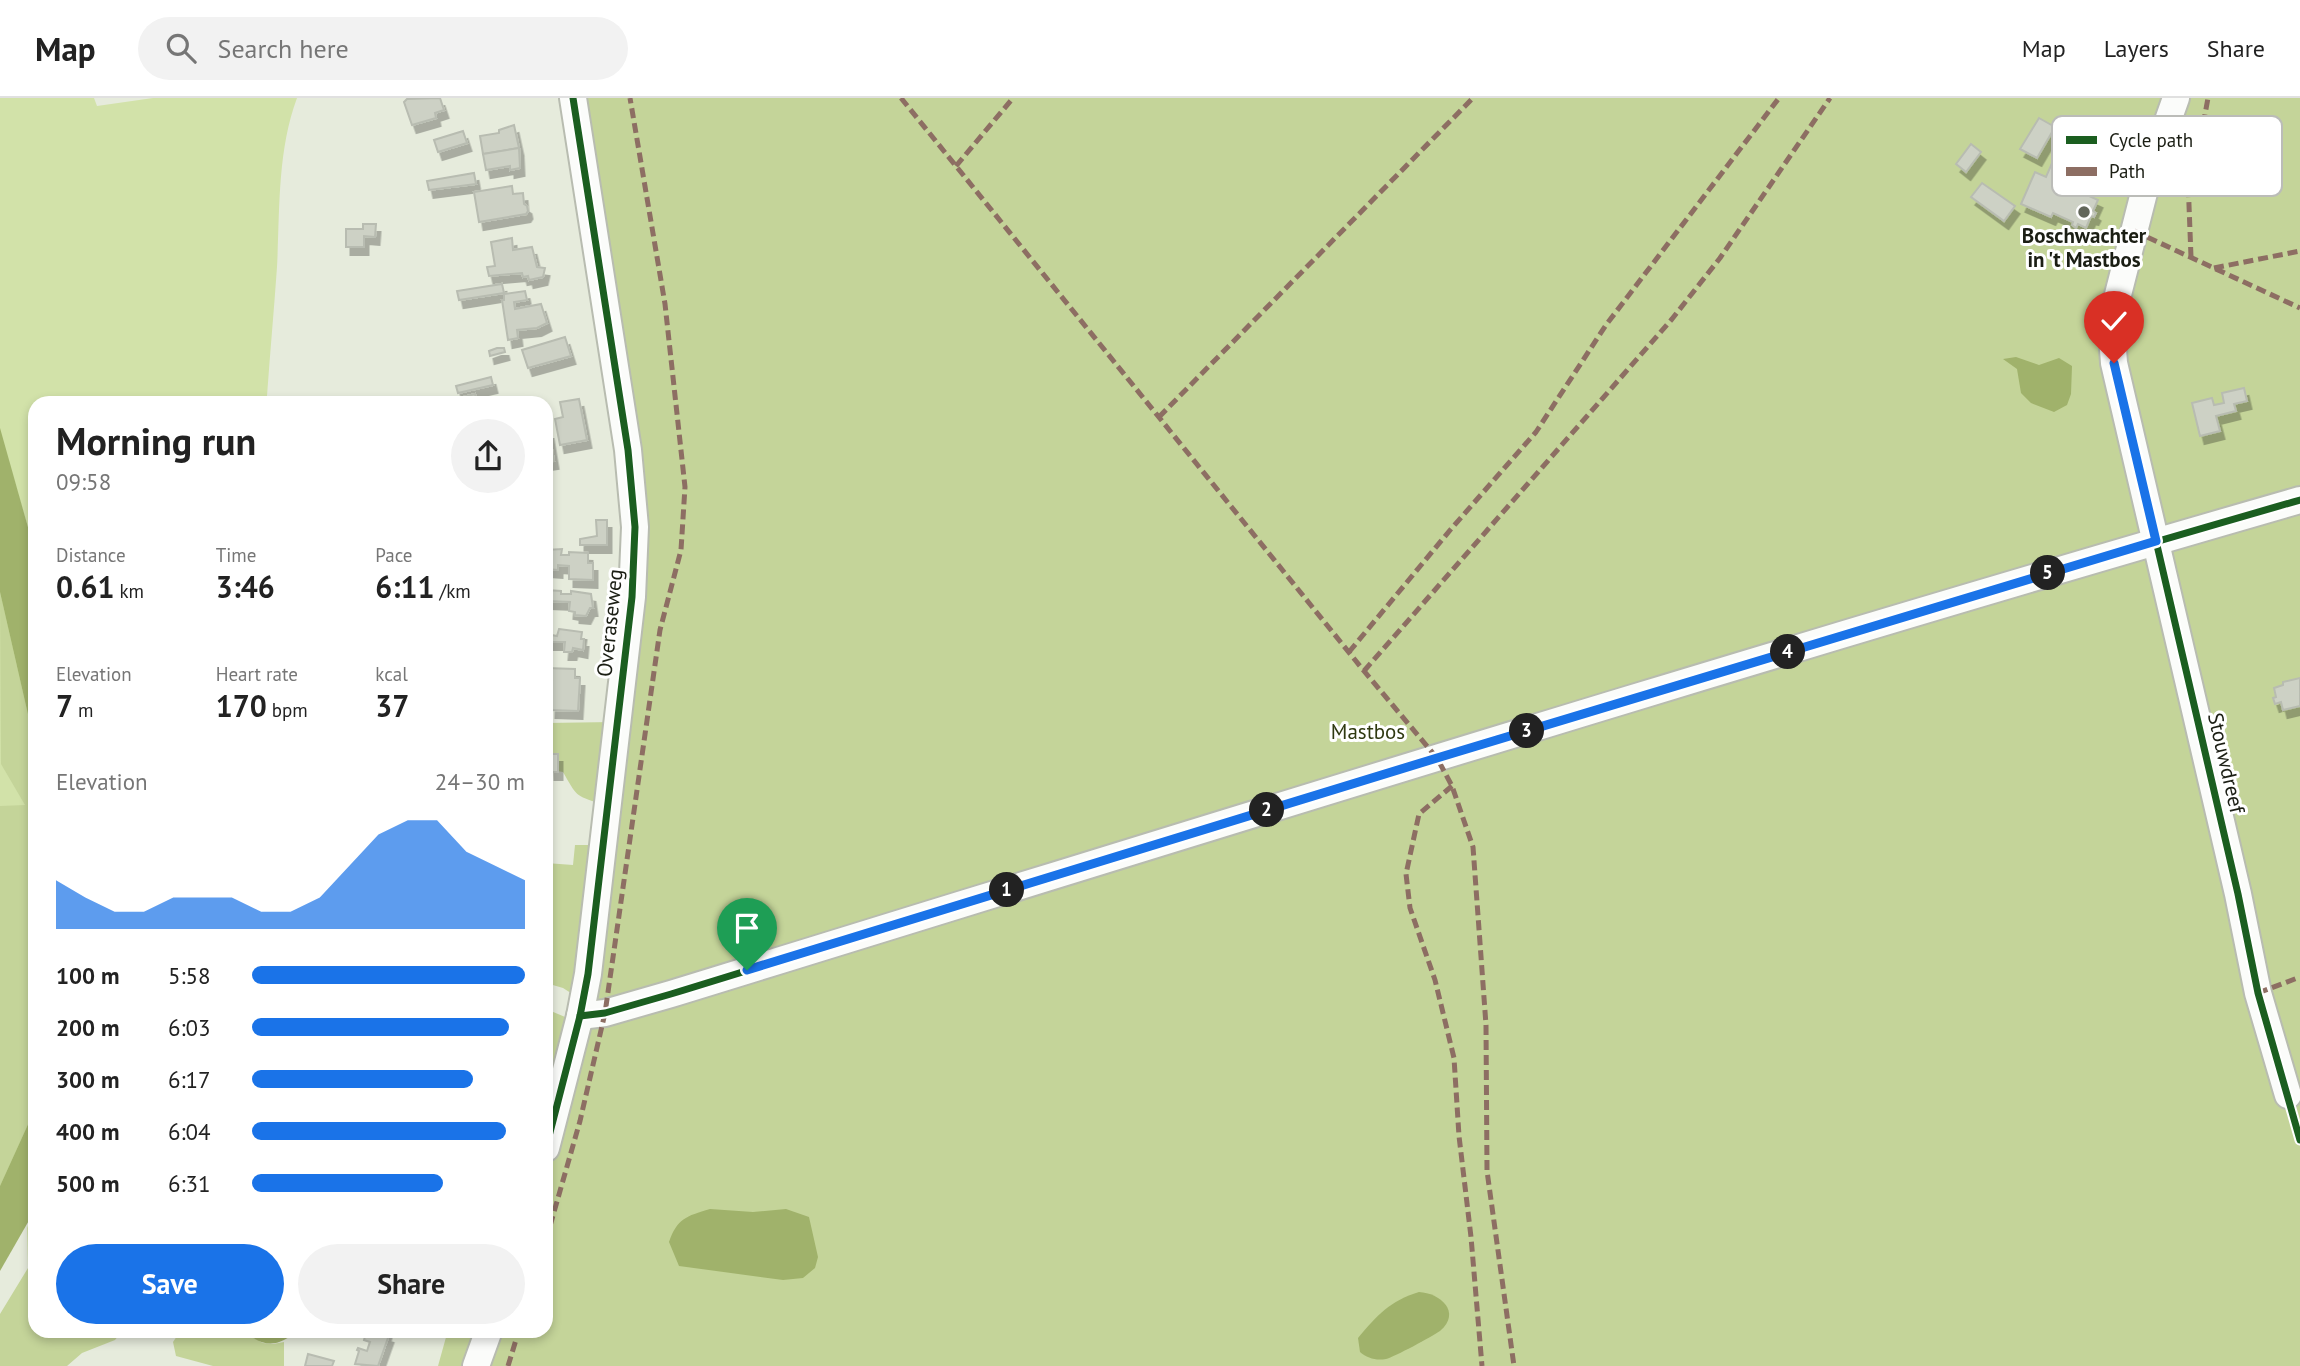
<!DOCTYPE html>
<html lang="en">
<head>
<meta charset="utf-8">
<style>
  body { margin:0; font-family:"PT Sans",sans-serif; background:#f2f2f2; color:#222; height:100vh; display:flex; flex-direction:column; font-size:26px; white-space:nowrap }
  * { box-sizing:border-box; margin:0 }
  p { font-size:23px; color:#767676 }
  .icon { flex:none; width:38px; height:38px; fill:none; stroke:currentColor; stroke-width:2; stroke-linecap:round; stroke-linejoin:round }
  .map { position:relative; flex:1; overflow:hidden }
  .side { position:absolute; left:28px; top:298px; width:525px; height:942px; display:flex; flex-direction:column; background:#fff; border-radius:21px; box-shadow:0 4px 10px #0003 }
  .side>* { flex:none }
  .pin { position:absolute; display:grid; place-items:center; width:60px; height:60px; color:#fff; margin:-72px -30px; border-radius:50% 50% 50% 0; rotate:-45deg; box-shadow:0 0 7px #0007 }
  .pin .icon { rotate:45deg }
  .km { position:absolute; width:35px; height:35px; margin:-18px; border-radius:50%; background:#222; color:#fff; font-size:19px; line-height:35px; text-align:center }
  .round { display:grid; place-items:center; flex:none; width:74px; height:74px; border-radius:37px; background:#f2f2f2 }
  .overview { display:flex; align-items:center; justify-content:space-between; height:119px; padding:0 28px }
  h1 { font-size:38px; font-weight:700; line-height:52px }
  .metrics { display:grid; grid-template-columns:repeat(3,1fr); gap:10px; height:119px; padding:7px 28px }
  .metrics div { display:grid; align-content:center }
  .metrics b { font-size:30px; font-weight:700 }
  .metrics small { font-size:19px; font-weight:400 }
  .metrics p { font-size:19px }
  .chart { height:196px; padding:14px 28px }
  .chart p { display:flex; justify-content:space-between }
  .chart svg { width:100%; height:126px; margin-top:7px; fill:#1a73e8; opacity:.7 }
  .button { display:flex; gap:14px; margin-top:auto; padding:14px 28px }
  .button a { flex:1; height:80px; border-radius:42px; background:#1a73e8; color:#fff; font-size:28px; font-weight:700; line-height:80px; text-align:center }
  .button a+a { background:#f2f2f2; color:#222 }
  ul { padding:0 28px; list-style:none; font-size:23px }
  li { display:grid; grid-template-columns:112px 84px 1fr; align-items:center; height:52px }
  li i { height:18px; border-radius:9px; background:#1a73e8 }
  header { display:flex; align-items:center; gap:42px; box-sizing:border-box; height:98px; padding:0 35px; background:#fff; border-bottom:2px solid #e0e0e0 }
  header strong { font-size:33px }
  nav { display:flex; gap:38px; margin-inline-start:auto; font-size:24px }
  .search { width:490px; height:63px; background:#f2f2f2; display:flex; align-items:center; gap:18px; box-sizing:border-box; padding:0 24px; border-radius:38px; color:#767676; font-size:26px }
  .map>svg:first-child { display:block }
  .green { fill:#d2e2a9 }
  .forest { fill:#c4d499 }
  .water { fill:#a0b26b }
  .building { fill:#cdd1c5; stroke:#b8bcb1; stroke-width:2; filter:url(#shadow) }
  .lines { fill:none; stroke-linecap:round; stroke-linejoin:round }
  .minor-casing { stroke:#b8bcb0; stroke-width:30 }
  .minor { stroke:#fbfcfa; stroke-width:26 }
  .quiet { stroke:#8d6e63; stroke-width:5; stroke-dasharray:10 5; stroke-linecap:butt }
  .cycleway-casing { stroke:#fff; stroke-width:11 }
  .cycleway { stroke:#1b5e20; stroke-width:7 }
  .route-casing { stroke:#fff; stroke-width:14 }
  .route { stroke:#1a73e8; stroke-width:9 }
  .poi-dot { fill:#62665a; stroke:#fff; stroke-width:2.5 }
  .labels { text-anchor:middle; stroke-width:6; stroke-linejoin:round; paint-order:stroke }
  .poi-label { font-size:21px; font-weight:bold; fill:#1b1e14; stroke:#fff }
  .street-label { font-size:21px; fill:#1b1e14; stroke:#fff }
  .park-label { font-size:21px; fill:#2f3911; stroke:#fff }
  .key { fill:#fff; stroke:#bbbcb8; stroke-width:2 }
  .key-label { font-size:19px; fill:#1b1e14 }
</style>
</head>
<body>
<header>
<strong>Map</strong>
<div class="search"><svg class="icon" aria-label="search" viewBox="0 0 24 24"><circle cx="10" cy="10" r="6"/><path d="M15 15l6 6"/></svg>Search here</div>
<nav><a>Map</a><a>Layers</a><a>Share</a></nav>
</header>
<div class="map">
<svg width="2300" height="1268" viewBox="0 0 2300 1268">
  <defs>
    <filter id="shadow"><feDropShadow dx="4.5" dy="8" stdDeviation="0" flood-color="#0004"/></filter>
  </defs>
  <rect width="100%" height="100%" fill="#e6ebdc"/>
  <g class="green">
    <path d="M 0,0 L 94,0 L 97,8 L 153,0 L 297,0 C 277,54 280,113 277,169 C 274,212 270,255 267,298 L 284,304 L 35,304 L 35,454 L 8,361 L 35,475 L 35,1065 L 0,1152 Z"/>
    <polygon points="35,1112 35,1170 28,1170 27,1130"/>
  </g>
  <g class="forest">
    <path d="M 581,0 L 2300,0 L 2300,1268 L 438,1268 L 448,1232 L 546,1232 L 546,911 L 570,921 L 574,897 L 563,890 L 546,885 L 546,765 L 573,767 L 575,747 L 596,747 L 601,706 C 574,697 577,698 563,674 L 546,671 L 546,625 L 613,624 L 639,486 Z"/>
    <polygon points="0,494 35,647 35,1011 0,1088 0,708 25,707 1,666"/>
    <polygon points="28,1170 35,1170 35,1232 123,1232 115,1242 82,1255 67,1268 0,1268 0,1216"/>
    <polygon points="181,1232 223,1232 229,1236 248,1237 263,1245 273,1246 284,1244 284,1268 213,1268 176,1258 173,1244"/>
  </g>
  <g class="water">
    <polygon points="2016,259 2039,267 2059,260 2072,268 2071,296 2067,307 2054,314 2031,305 2021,295 2017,271 2003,261"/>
    <polygon points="0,330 35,454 35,647 0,494"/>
    <polygon points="35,1011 35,1112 0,1173 0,1088"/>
    <path d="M 710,1111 L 753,1114 L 786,1111 L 809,1119 L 818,1159 L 815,1170 L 803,1180 L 783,1182 L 679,1168 L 669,1144 C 677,1121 686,1118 710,1111 Z"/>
    <path d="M 1419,1194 C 1440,1195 1462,1214 1440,1233 C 1433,1238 1394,1259 1386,1261 C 1376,1263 1367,1260 1360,1254 L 1358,1240 C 1377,1217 1390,1203 1419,1194 Z"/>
    <path d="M 243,1232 L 299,1232 C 278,1249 264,1251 243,1232 Z"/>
  </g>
  <g class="building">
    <polygon points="440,0 444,12 435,15 436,20 412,27 404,4 407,1"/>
    <polygon points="2039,20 2055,29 2037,60 2020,51"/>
    <polygon points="2069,26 2089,35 2087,40 2103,47 2093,70 2076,62 2065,87 2098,102 2093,113 2096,115 2094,119 2091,118 2086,130 2078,126 2076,130 2072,127 2073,124 2053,115 2051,119 2021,106 2035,74 2046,79"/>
    <polygon points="514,27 519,50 483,56 480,38 499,35 499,32"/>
    <polygon points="463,33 467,45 438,54 434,42"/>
    <polygon points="1971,46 1981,54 1966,74 1956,66"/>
    <polygon points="519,50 520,70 510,72 510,68 486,72 483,56"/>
    <polygon points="474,75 476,86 429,92 427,83"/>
    <polygon points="1982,85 2015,108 2004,123 1971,99"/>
    <polygon points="512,88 513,96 523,95 524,106 527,108 528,113 526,116 479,124 474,94"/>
    <polygon points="363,126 376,126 375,139 364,138 364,149 346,149 346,131 363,131"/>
    <polygon points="512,140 513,152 532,149 537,169 545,170 543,179 529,182 528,178 523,179 522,175 489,178 487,169 495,168 491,144"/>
    <polygon points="502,186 504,195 459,202 457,193"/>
    <polygon points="525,193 527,202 514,204 515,211 541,206 547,225 537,230 517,232 518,240 508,242 502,202 504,202 504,196"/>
    <polygon points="565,239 571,258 528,270 522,252"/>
    <polygon points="497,250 504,250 505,254 490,258 489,253"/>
    <polygon points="491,279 493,287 458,295 456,288"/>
    <polygon points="2244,290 2247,303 2234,306 2236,313 2216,318 2220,333 2200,338 2192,305 2212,300 2214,307 2224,305 2222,295"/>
    <polygon points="475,296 477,304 444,304"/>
    <polygon points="579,301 587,342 560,347 555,321 563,319 560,304"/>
    <polygon points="546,333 549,333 554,363 546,364"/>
    <polygon points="596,422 607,422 607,447 580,447 580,441 597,438"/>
    <polygon points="562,451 561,457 569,457 569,454 588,455 588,465 593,465 593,482 569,481 569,468 558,467 558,472 546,471 546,452"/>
    <polygon points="546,492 561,493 561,496 571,496 571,493 591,496 593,510 590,510 586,518 575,517 575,514 569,513 570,504 546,503"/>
    <polygon points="559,531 582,534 581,541 584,541 583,552 573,550 572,554 564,554 565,544 546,544 546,536 557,538"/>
    <polygon points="546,570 575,571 575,580 580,580 578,613 551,612 552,583 546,583"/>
    <polygon points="2300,580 2300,608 2283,612 2281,604 2275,606 2273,600 2276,599 2274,590 2283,587 2283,584"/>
    <polygon points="549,656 558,656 558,674 550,674"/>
    <polygon points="367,1232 387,1232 386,1236 389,1237 378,1268 355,1266 359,1253 357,1252 358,1250 367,1253 370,1244 364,1242"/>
    <polygon points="308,1256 334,1263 332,1268 305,1268"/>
  </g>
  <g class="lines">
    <defs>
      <g id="minor">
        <polyline points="2176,0 2148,79 2111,224 2114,265 2238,796 2258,895 2288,997"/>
        <path d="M 580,918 L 605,915 L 671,896 C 1213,729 1755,559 2300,402"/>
        <polyline points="546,1050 580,918 588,876 632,499 635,429 628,352 573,0"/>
        <polyline points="476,1268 489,1232"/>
      </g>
    </defs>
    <use href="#minor" class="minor-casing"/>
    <use href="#minor" class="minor"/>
    <g class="quiet">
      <polyline points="901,0 1364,573 1437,660 1452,688 1473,749 1486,927 1487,1073 1514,1268"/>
      <polyline points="956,68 1013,0"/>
      <polyline points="2134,133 2300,210"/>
      <polyline points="2191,159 2188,81 2201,38 2208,0"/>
      <polyline points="2214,170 2300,153"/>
      <polyline points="1159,319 1473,0"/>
      <polyline points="1349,554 1451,431 1536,334 1606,227 1779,0"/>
      <polyline points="1364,573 1672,221 1720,160 1830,0"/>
      <polyline points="1452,688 1419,716 1406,776 1410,810 1435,882 1454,960 1459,1038 1471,1139 1482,1268"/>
      <polyline points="2258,895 2300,879"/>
      <polyline points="546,1142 580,1023 605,915 660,532 681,452 685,389 665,206 630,0"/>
      <polyline points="508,1268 519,1232"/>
    </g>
    <defs>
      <g id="cycleway">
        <polyline points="2156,443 2238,796 2258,895 2300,1042"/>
        <path d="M 580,918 L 605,915 L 671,896 C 1213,729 1755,559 2300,402"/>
        <polyline points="546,1050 580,918 588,876 632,499 635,429 628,352 573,0"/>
      </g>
    </defs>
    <use href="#cycleway" class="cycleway-casing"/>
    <use href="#cycleway" class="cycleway"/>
  </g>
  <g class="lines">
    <defs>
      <polyline id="route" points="747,872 1437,660 2156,443 2114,265"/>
    </defs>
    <use href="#route" class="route-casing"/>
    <use href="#route" class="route"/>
  </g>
  <circle class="poi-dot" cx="2084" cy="114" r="7"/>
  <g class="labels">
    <g class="poi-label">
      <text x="2084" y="145">Boschwachter<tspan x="2084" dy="24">in 't Mastbos</tspan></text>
    </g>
    <g class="street-label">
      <text transform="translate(610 525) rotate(-84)" y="7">Overaseweg</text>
      <text transform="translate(2226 665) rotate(77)" y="7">Stouwdreef</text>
    </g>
    <g class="park-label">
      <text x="1368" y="641">Mastbos</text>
    </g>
  </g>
  <rect x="2052" y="18" width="230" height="80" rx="10" class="key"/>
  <rect x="2066" y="38" width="31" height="8" fill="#1b5e20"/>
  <rect x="2066" y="69" width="31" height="9" fill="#8d6e63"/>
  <g class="key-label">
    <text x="2109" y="49">Cycle path</text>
    <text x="2109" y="80">Path</text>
  </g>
</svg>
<div class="pin" style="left:747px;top:872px;background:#1e9e55"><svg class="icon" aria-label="arrive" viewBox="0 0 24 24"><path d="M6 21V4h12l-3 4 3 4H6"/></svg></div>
<div class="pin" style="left:2114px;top:265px;background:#d93025"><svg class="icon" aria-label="check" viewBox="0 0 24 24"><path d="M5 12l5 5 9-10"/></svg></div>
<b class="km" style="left:1007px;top:792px">1</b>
<b class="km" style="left:1267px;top:712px">2</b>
<b class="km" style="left:1527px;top:633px">3</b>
<b class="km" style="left:1788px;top:554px">4</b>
<b class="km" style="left:2048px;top:475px">5</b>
<section class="side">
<div class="overview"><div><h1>Morning run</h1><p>09:58</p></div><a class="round"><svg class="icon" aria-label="share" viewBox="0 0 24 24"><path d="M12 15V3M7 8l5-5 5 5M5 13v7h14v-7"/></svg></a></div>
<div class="metrics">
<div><p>Distance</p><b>0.61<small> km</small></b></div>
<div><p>Time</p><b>3:46</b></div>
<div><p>Pace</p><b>6:11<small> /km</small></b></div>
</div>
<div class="metrics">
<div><p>Elevation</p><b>7<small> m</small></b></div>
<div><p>Heart rate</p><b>170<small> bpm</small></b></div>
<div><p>kcal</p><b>37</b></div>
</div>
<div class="chart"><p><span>Elevation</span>24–30 m</p>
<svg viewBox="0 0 160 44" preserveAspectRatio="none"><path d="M0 44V27L10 33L20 38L30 38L40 33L50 33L60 33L70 38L80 38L90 33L100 22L110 11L120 6L130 6L140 17L150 22L160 27V44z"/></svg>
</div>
<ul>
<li><b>100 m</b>5:58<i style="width:100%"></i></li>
<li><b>200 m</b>6:03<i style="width:94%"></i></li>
<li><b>300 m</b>6:17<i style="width:81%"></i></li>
<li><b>400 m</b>6:04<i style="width:93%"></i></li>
<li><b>500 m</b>6:31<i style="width:70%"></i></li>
</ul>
<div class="button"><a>Save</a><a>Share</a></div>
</section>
</div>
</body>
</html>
